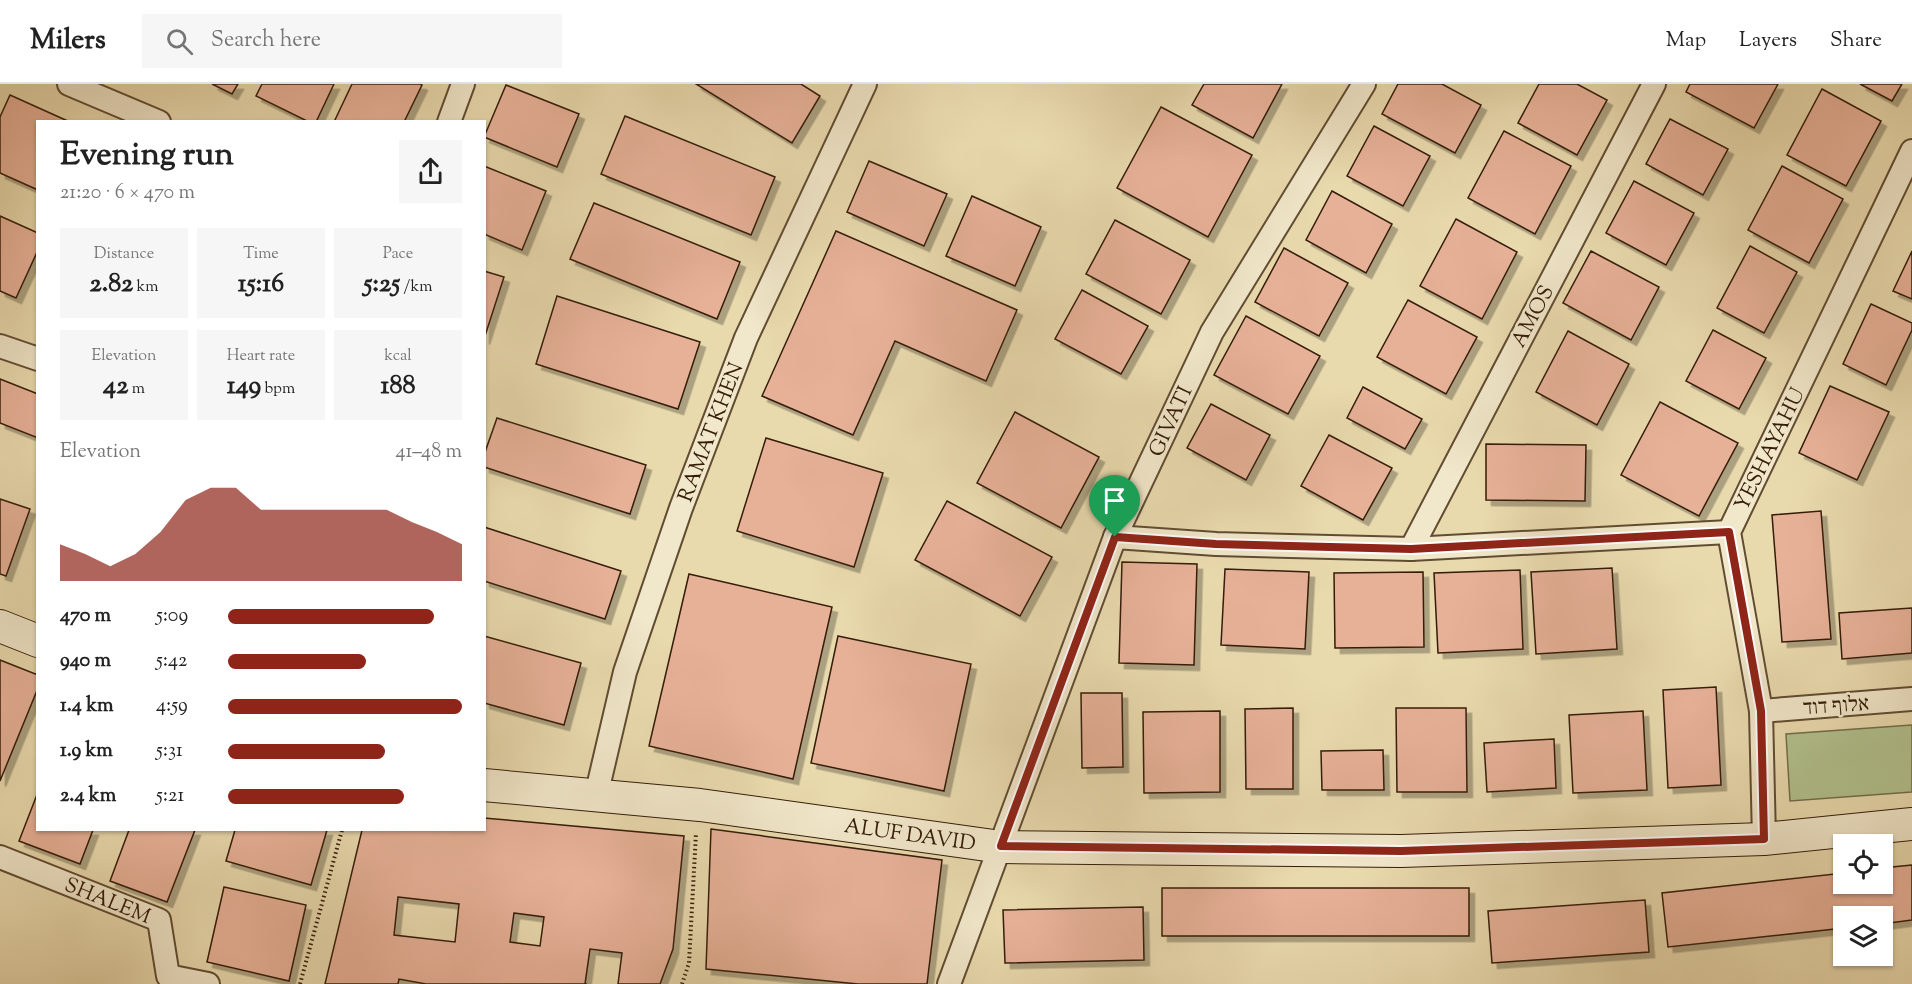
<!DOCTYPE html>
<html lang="en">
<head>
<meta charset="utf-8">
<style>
  body { margin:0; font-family:"Sorts Mill Goudy","Frank Ruhl Libre",serif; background:#f6f6f6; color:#222; height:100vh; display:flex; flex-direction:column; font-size:22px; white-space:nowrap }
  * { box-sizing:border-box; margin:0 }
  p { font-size:20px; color:#767676 }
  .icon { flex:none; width:33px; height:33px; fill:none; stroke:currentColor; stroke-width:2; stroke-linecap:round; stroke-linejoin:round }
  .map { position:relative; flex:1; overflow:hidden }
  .sheet { position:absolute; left:36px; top:36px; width:450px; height:711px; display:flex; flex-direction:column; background:#fff; border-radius:0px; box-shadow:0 2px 4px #0004 }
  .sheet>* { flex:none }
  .fabs { position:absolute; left:1833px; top:750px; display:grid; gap:12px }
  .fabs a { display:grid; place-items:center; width:60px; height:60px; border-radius:0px; background:#fff; box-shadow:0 2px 4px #0004; font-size:30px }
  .pin { position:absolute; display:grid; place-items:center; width:51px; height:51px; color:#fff; margin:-62px -26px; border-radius:50% 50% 50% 0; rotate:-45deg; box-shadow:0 0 6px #0007 }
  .pin .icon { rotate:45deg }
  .round { display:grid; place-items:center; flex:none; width:63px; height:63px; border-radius:0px; background:#f6f6f6 }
  .summary { display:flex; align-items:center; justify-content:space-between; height:102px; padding:0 24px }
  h1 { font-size:33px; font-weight:800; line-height:45px }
  .figures { display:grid; grid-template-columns:repeat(3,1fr); gap:9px; height:102px; padding:6px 24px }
  .figures div { display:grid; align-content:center; border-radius:0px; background:#f6f6f6; text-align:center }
  .figures b { font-size:26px; font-weight:800 }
  .figures small { font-size:16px; font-weight:400 }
  .figures p { font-size:16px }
  .chart { height:168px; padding:12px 24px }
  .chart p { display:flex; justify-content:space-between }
  .chart svg { width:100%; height:108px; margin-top:6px; fill:#8f2418; opacity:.7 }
  ul { padding:0 24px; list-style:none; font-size:20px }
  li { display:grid; grid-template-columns:96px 72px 1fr; align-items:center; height:45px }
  li i { height:15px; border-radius:8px; background:#8f2418 }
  header { display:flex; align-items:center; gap:36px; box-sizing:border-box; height:84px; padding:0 30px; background:#fff; border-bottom:2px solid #e0e0e0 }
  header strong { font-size:28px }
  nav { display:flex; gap:33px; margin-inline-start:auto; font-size:21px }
  .search { width:420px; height:54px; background:#f6f6f6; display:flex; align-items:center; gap:15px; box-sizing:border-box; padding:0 21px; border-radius:0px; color:#767676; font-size:22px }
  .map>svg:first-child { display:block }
  .green { fill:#b1c18e; stroke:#726e4c; stroke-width:1.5 }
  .building { fill:#e7b198; stroke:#341c09; stroke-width:1.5; fill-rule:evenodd; filter:url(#shadow) }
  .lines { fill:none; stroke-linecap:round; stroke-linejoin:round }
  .street-casing { stroke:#614c32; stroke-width:26 }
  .secondary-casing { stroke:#341c09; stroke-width:34 }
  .path { stroke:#341c09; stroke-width:4; stroke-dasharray:1.5 3; stroke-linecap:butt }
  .street { stroke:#f1e7ca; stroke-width:22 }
  .secondary { stroke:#f1e7ca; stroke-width:32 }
  .route-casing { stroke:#fff; stroke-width:12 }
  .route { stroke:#8f2418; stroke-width:8 }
  .labels { text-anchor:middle; stroke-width:5; stroke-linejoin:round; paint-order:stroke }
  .street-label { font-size:21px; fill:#341c09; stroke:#f1e7ca }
</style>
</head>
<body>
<header>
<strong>Milers</strong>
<div class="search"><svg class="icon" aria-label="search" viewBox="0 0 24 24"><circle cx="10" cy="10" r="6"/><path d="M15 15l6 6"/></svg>Search here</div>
<nav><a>Map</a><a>Layers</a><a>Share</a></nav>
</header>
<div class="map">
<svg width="1912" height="900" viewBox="0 0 1912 900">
  <defs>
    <filter id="shadow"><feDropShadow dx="5.5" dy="5.5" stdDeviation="0" flood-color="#0004"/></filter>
  </defs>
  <rect width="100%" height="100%" fill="#e9daae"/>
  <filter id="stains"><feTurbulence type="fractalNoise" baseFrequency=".00333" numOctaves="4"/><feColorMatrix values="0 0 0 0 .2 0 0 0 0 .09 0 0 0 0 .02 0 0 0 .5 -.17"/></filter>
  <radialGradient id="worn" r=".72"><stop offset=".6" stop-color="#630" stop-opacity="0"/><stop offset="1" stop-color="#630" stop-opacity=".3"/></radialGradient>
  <polygon class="green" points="1912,641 1912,708 1790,717 1786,650"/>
  <g class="building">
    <polygon points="212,0 238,0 232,10"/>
    <polygon points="262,0 334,0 316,38 309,38 256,12"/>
    <polygon points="352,0 420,0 422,1 404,38 334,38"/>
    <polygon points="696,0 801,0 820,12 792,59"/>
    <polygon points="1204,0 1282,0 1253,54 1192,21"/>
    <polygon points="1398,0 1442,0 1481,21 1455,69 1382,30"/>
    <polygon points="1539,0 1577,0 1607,16 1577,71 1518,39"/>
    <polygon points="1690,0 1778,0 1754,44 1686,8"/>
    <polygon points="1860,0 1902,0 1892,17"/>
    <polygon points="506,1 579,30 557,83 484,53"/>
    <polygon points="1822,5 1881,37 1846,102 1787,71"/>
    <polygon points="10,11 70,38 38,38 38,106 0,89 0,33"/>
    <polygon points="1161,23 1252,71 1208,153 1117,104"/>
    <polygon points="625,32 775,93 751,151 601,90"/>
    <polygon points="1670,35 1728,65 1703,111 1646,80"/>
    <polygon points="1374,42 1430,72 1403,122 1347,92"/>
    <polygon points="1504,47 1571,82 1535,150 1468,114"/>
    <polygon points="869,77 947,110 924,162 847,128"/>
    <polygon points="484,82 546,107 522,166 484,150"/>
    <polygon points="1782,82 1843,115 1809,179 1748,146"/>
    <polygon points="1634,97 1694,129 1666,181 1606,149"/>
    <polygon points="1332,107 1392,140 1366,189 1306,156"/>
    <polygon points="972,112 1041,143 1015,202 946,172"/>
    <polygon points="594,119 740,178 717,235 570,175"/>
    <polygon points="0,132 38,149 38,166 16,214 0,207"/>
    <polygon points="1456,135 1517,168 1482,235 1420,202"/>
    <polygon points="1115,136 1190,176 1161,230 1086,190"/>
    <polygon points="836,147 1017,226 986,297 895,257 853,351 762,312"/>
    <polygon points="1750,162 1797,188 1764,249 1717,224"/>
    <polygon points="1284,164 1348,199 1319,252 1255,218"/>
    <polygon points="1591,167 1659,203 1631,256 1563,219"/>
    <polygon points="1912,167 1912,215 1893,207"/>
    <polygon points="484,187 504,193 484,255"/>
    <polygon points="1082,206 1148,242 1121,290 1055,255"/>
    <polygon points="557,212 700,258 678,325 536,280"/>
    <polygon points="1408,216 1477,253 1446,310 1377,273"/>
    <polygon points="1871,220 1912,239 1912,246 1886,301 1843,280"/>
    <polygon points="1246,232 1320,272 1288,330 1214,291"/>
    <polygon points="1713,246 1766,274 1739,325 1686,297"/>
    <polygon points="1568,247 1629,280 1597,341 1536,308"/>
    <polygon points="0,295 38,310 38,354 0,339"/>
    <polygon points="1830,302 1889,328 1857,396 1799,369"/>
    <polygon points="1363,303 1422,335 1405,365 1347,334"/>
    <polygon points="1660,318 1738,359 1699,432 1621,391"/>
    <polygon points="1211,320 1270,351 1246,396 1187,364"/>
    <polygon points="1015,328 1099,373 1061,444 977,399"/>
    <polygon points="497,334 646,381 630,430 484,383 484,371"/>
    <polygon points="1329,351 1392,384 1363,436 1301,402"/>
    <polygon points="766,354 883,389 854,483 737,447"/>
    <polygon points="1486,360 1586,361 1585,417 1486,416"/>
    <polygon points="0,415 30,425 6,492 0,490"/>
    <polygon points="947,417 1052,473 1020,532 915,476"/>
    <polygon points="1821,427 1831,555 1782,558 1772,431"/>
    <polygon points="484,443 621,487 605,535 484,497"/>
    <polygon points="1122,478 1197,480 1194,581 1119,579"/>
    <polygon points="1612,484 1617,565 1536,570 1531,488"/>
    <polygon points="1225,485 1309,488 1305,565 1221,561"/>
    <polygon points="1520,486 1523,565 1438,569 1434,489"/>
    <polygon points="1423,488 1424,563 1335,564 1334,489"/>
    <polygon points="689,490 832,523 793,695 649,662"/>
    <polygon points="1912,524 1912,569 1842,575 1839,529"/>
    <polygon points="484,552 581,579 564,641 484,619"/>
    <polygon points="838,552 971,580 944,707 811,679"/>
    <polygon points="0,576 38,591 38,604 0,697"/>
    <polygon points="1716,603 1721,701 1668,704 1663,606"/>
    <polygon points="1081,609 1122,609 1123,683 1082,684"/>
    <polygon points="1293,624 1293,705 1246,705 1245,625"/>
    <polygon points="1396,624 1466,624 1467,708 1397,708"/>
    <polygon points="1220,627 1220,708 1144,709 1143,628"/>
    <polygon points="1643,627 1647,706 1573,709 1569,631"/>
    <polygon points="1554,655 1556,704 1487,708 1484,659"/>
    <polygon points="1383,666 1384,706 1322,706 1321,667"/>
    <polygon points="38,708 38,746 93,746 80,780 19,757"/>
    <path d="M 484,734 L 684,752 L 673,865 L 660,900 L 618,900 L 622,869 L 590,865 L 585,900 L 587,900 L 426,900 L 399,895 L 398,900 L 325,900 L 362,746 L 484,746 ZM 398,813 L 459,820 L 455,858 L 394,851 ZM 514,829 L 544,833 L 540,862 L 510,858 Z"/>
    <polygon points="711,745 942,776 927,900 858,900 706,885"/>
    <polygon points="129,746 195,746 167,818 110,797"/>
    <polygon points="235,746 327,746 311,801 226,777"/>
    <polygon points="1912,781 1912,836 1882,840 1882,832 1844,832 1844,844 1668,863 1662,809 1844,789 1844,800 1882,800 1882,784"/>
    <polygon points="224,803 306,821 289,897 207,878"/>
    <rect x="1162" y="804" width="307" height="48"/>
    <polygon points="1645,816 1649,868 1492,879 1488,827"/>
    <polygon points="1143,823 1144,876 1005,879 1003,826"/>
  </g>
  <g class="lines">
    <defs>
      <g id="street">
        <polyline points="69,0 159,38"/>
        <polyline points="449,38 463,0"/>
        <polyline points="0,262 38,275"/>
        <polyline points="1115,453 1216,460 1411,465 1729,448"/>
        <polyline points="1411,465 1654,0"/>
        <polyline points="1761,627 1912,615"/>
        <polyline points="596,712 625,588 681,424 746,254 865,0"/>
        <polyline points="1764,755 1761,627 1729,448 1912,67"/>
        <polyline points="0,773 159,836 168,892 208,900"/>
        <polyline points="949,900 1115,453 1212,248 1364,0"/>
      </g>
      <g id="secondary">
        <polyline points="0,542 38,557"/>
        <polyline points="484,701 700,721 1001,763 1401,767 1764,755 1912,740"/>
      </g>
    </defs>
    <use href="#street" class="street-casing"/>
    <use href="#secondary" class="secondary-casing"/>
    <g class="path">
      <polyline points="300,900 342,746"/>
      <polyline points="682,900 689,879 696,749"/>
    </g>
    <use href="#street" class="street"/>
    <use href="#secondary" class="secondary"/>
  </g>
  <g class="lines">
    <defs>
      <polygon id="route" points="1729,448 1761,627 1764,755 1401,767 1001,762 1115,453 1216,460 1411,465"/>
    </defs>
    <use href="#route" class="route-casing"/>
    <use href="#route" class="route"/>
  </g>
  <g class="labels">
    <g class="street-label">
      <text transform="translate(1532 232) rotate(-62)" y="7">AMOS</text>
      <text transform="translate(1170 337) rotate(-65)" y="7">GIVATI</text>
      <text transform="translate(710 348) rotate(-69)" y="7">RAMAT KHEN</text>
      <text transform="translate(1769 365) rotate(-64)" y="7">YESHAYAHU</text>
      <text transform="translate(1836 621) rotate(-4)" y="7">אלוף דוד</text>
      <text transform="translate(910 750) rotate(8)" y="7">ALUF DAVID</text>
      <text transform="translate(108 816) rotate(22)" y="7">SHALEM</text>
    </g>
  </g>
  <rect width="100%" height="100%" filter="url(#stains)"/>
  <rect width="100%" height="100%" fill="url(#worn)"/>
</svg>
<div class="fabs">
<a><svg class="icon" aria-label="locate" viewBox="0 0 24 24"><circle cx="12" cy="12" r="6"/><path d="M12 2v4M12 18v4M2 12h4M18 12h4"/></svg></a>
<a><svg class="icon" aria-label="layers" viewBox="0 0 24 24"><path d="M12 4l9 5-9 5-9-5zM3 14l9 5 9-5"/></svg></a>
</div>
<div class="pin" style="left:1115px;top:453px;background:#1e9e55"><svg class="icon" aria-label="arrive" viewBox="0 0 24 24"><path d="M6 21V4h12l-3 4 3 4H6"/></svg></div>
<section class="sheet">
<div class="summary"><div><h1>Evening run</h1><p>21:20 · 6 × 470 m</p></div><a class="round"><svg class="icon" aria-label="share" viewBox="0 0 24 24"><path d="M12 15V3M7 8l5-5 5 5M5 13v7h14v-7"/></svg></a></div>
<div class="figures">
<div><p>Distance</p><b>2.82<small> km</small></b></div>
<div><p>Time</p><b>15:16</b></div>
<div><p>Pace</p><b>5:25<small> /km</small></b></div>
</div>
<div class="figures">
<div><p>Elevation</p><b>42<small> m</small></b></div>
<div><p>Heart rate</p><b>149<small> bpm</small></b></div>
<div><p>kcal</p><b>188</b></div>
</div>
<div class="chart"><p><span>Elevation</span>41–48 m</p>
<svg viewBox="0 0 160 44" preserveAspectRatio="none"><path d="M0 44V29L10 33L20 38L30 33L40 24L50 11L60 6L70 6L80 15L90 15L100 15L110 15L120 15L130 15L140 20L150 24L160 29V44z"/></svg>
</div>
<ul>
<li><b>470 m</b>5:09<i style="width:88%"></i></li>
<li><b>940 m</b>5:42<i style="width:59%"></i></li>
<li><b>1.4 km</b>4:59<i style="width:100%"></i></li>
<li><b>1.9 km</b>5:31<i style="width:67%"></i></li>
<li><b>2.4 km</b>5:21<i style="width:75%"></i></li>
</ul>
</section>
</div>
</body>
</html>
